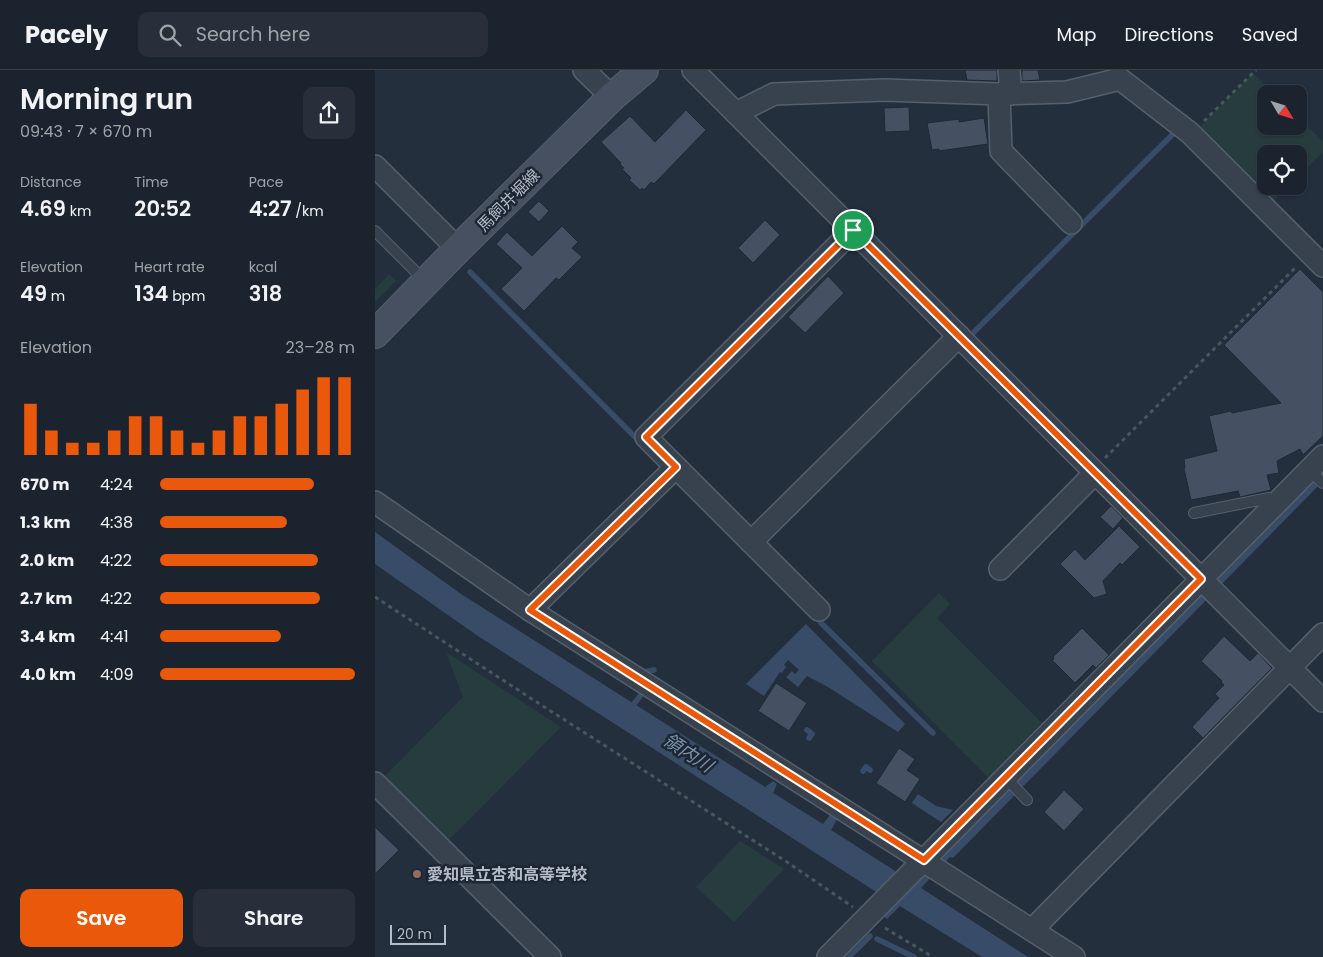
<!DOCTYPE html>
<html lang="en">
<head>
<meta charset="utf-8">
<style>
  body { margin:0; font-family:Poppins,"Noto Sans JP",sans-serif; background:#282f3a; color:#f1f3f6; height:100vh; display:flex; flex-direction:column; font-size:19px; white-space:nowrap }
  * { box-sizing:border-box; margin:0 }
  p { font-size:16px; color:#a0a4aa }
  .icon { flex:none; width:28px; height:28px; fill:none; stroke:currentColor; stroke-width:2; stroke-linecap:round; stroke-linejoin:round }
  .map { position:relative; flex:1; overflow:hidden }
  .details { display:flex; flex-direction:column; background:#1b232e; width:375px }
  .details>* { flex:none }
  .needle { width:32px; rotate:128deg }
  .fabs { position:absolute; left:882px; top:15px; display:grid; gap:10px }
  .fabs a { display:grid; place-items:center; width:50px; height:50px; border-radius:10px; background:#1b232e; box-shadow:0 1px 4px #0004,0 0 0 1px #39404a; font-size:25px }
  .scale { position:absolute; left:15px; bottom:12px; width:56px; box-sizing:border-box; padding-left:5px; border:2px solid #b4bcc9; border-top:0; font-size:14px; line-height:18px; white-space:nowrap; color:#b4bcc9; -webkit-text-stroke:4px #1d2633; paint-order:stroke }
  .pin { position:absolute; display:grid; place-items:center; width:42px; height:42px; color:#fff; margin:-21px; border:2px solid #fff; border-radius:50%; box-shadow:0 1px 5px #0007 }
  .round { display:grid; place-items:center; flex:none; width:52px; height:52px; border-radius:10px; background:#282f3a }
  .headline { display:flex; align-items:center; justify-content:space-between; height:85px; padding:0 20px }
  h1 { font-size:28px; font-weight:600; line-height:38px }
  .figures { display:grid; grid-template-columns:repeat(3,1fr); gap:8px; height:85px; padding:5px 20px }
  .figures div { display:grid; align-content:center }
  .figures b { font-size:21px; font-weight:600 }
  .figures small { font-size:14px; font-weight:400 }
  .figures p { font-size:14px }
  .chart { height:140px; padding:10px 20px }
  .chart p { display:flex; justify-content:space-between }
  .chart svg { width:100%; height:90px; margin-top:5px; stroke:#ea580c; stroke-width:6 }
  .button { display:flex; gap:10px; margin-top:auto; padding:10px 20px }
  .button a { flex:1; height:58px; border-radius:10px; background:#ea580c; color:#fff; font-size:20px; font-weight:600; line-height:58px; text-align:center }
  .button a+a { background:#282f3a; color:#f1f3f6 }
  ul { padding:0 20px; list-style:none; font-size:16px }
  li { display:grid; grid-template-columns:80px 60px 1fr; align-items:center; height:38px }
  li i { height:12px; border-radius:6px; background:#ea580c }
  header { display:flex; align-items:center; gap:30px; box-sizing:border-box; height:70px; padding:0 25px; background:#1b232e; border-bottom:1px solid #39404a }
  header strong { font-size:24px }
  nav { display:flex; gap:28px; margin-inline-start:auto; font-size:18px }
  .search { width:350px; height:45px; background:#282f3a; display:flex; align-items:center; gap:12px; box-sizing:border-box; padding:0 18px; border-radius:10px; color:#a0a4aa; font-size:19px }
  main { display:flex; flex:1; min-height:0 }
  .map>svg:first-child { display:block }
  .green { fill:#263c3f }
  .water { fill:#394c67 }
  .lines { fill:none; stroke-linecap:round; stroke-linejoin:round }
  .stream { stroke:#394c67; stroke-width:5.5 }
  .building { fill:#455162; stroke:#1f2835 }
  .service-casing { stroke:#565f6c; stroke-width:12 }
  .minor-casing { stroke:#565f6c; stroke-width:24 }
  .secondary-casing { stroke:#565f6c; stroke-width:30 }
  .path { stroke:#44595c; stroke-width:3; stroke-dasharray:4 4; stroke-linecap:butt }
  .service { stroke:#38414e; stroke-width:10 }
  .minor { stroke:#38414e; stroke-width:21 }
  .secondary { stroke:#465061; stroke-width:28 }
  .route-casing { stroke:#fff; stroke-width:10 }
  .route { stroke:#ea580c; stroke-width:6 }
  .education-dot { fill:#8d6e63; stroke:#1d2633; stroke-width:2 }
  .labels { text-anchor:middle; stroke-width:5; stroke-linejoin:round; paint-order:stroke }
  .street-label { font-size:16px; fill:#b4bcc9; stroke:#1d2633 }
  .poi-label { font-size:16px; font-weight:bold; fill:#b4bcc9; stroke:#1d2633; text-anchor:start }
  .water-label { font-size:18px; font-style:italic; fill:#7c92b1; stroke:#1d2633 }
</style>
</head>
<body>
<header>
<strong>Pacely</strong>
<div class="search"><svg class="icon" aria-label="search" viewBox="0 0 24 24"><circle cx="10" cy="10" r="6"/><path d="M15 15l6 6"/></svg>Search here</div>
<nav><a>Map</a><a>Directions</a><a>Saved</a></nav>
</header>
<main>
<section class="details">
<div class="headline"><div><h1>Morning run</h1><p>09:43 · 7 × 670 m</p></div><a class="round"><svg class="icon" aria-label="share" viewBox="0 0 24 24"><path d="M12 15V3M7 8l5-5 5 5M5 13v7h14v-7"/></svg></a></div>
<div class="figures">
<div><p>Distance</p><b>4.69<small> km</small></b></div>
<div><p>Time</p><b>20:52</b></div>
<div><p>Pace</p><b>4:27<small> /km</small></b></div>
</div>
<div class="figures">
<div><p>Elevation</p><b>49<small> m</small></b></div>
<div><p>Heart rate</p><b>134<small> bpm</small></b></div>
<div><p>kcal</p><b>318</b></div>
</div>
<div class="chart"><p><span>Elevation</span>23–28 m</p>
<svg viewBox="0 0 160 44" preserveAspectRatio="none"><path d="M5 44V19M15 44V32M25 44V38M35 44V38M45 44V32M55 44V25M65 44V25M75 44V32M85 44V38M95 44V32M105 44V25M115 44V25M125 44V19M135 44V12M145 44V6M155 44V6"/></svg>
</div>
<ul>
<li><b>670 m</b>4:24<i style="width:79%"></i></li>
<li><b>1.3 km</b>4:38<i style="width:65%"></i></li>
<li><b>2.0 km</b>4:22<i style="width:81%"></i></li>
<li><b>2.7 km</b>4:22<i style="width:82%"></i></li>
<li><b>3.4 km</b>4:41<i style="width:62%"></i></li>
<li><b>4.0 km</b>4:09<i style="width:100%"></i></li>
</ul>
<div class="button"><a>Save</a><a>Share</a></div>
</section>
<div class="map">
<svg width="948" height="887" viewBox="0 0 948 887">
  <rect width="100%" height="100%" fill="#242f3e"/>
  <g class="green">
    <polygon points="878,3 899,24 891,24 891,56 924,56 924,48 948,72 948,82 924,106 924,84 891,84 891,116 913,116 894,136 820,62"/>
    <polygon points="14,204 21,211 0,232 0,219"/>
    <polygon points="564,523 575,534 562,548 669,655 615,709 497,591"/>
    <polygon points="71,582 186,657 71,773 6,710 88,627"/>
    <polygon points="365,771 409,799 359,852 321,817"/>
  </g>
  <g class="water">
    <polygon points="948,400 948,411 578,788 575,787 570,792 565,787"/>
    <polygon points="0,462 86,524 390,717 398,711 402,714 398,723 448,754 458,741 464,746 456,760 528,806 554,800 558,805 546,818 653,887 607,887 525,836 512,849 509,846 520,834 103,566 0,494"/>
    <polygon points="431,554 530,654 523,662 453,617 432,606 423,617 411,607 417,601 420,604 424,600 413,590 409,595 411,597 407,603 405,602 389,626 371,614"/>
    <polygon points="543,724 561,736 578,740 566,752 537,733"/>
  </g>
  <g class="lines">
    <g class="stream">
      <polyline points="95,202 265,372"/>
      <polyline points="596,265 800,62"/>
      <polyline points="446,553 558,663"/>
      <polyline points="266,600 269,602 279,600"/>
      <polyline points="255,639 269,621"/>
      <polyline points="432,660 437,664 434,668"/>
      <polyline points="488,701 491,697 495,700"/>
      <polyline points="502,869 539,887"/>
      <polyline points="474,887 495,866"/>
    </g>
  </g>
  <g class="building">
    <polygon points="590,0 622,0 622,11 592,10"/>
    <polygon points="647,0 663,0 665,10 647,11"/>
    <polygon points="534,37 535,61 510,62 509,38"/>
    <polygon points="311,40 331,60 279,114 276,112 269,120 267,118 265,120 254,110 256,108 247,99 249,98 245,94 246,93 226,72 255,46 280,72"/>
    <polygon points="609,48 613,74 564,81 564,79 557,80 552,53 584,49 584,52"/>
    <polygon points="164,131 174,141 164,152 153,142"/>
    <polygon points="390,150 405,165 378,193 363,178"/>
    <polygon points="187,156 203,172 197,178 207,187 184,210 181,208 149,241 126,219 147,198 121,174 132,162 157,186"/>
    <polygon points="925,199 948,222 948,366 928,385 925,379 902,391 904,403 892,405 896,420 865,427 863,421 816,430 809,399 810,398 809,389 842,381 834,346 856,341 857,343 906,333 849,275"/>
    <polygon points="453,206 469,223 430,263 413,247"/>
    <polygon points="736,436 748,448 738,459 725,447"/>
    <polygon points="744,456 765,477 747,495 745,493 728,511 732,524 719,528 685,494 700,479 710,490"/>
    <polygon points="707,558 734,585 721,598 718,595 700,613 677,590 679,589 678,587"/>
    <polygon points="849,566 875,591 883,583 897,598 828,668 817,657 844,628 840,624 849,615 846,612 847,611 826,591"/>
    <polygon points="401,613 432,633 414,661 383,641"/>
    <polygon points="524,678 540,689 532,700 545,709 530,732 501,713"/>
    <polygon points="689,720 709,739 689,761 669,742"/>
    <polygon points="0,757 24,780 0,804"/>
  </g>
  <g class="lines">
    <defs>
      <g id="service">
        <polyline points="0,161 50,211"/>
        <polyline points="934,400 948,413"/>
        <polyline points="819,443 894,428 900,435"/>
        <polyline points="630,707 652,730"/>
      </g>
      <g id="minor">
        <polyline points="209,0 237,27"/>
        <polyline points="318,0 948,631"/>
        <polyline points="634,0 636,24"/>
        <polyline points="624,24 626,81 696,153"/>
        <polyline points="361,43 399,24 510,20 624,24 692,22 745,9 815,63 948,196"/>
        <polyline points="0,96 83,179"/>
        <polyline points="0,432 155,540 699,887"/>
        <polyline points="376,472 584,266"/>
        <polyline points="625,499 720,403"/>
        <polyline points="155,540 301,397"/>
        <polyline points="444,540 271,367 478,160"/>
        <polyline points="0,713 175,887"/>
        <polyline points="657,860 948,564"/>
        <polyline points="453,887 948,386"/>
      </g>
      <polyline id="secondary" points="0,264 83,179 237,27 269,0"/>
    </defs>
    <use href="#service" class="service-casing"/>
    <use href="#minor" class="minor-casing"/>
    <use href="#secondary" class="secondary-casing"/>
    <g class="path">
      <polyline points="829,51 881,0"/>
      <polyline points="730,388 922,196"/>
      <polyline points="0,527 160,631 412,792 478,837"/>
      <polyline points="510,858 558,887"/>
    </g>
    <use href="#service" class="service"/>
    <use href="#minor" class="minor"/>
    <use href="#secondary" class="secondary"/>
  </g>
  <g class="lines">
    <defs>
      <polygon id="route" points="478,160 826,509 549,790 155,540 301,397 271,367"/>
    </defs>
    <use href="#route" class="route-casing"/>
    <use href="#route" class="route"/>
  </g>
  <circle class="education-dot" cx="42" cy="804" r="5"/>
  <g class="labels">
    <g class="street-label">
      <text transform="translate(133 130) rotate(-45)" y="6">馬飼井堀線</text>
    </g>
    <g class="poi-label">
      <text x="52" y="810">愛知県立杏和高等学校</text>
    </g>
    <g class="water-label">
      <text transform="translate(313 683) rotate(33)" y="6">領内川</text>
    </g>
  </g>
</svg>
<div class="fabs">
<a><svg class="needle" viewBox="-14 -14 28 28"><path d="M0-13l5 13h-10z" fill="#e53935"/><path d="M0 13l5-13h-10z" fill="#a0a4aa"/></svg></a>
<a><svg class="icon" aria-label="locate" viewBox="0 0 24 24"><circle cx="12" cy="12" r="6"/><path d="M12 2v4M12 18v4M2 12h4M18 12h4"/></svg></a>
</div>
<div class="scale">20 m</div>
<div class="pin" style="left:478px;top:160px;background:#1e9e55"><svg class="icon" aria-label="arrive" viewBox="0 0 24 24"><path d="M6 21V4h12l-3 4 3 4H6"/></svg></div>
</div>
</main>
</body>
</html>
